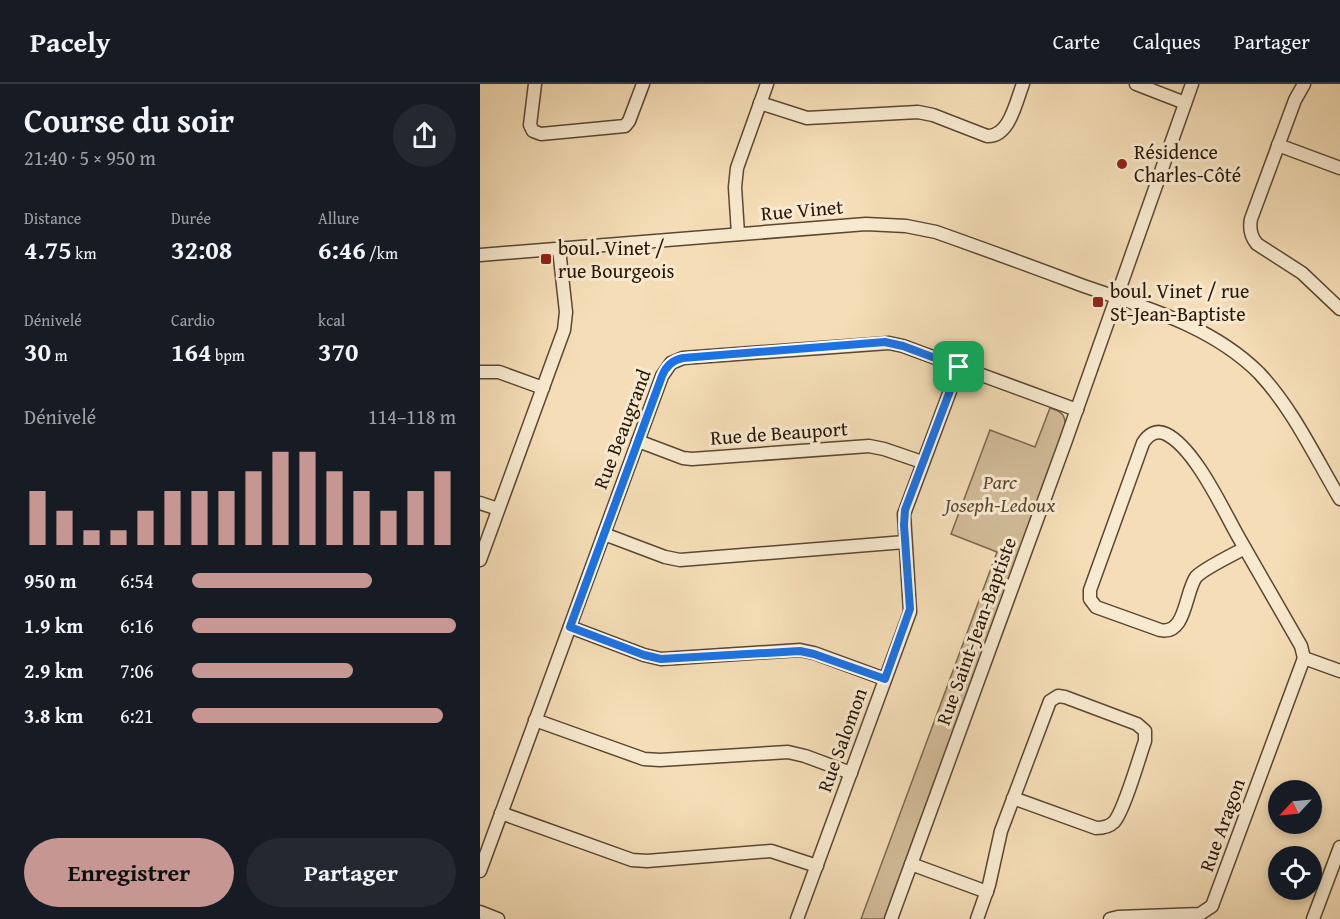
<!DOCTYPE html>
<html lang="fr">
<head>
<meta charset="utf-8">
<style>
  body { margin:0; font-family:"Gentium Book Plus",serif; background:#242831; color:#f1f3f6; height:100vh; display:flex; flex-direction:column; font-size:22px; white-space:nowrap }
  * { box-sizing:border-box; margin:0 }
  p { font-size:20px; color:#9ea1a6 }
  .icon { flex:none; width:33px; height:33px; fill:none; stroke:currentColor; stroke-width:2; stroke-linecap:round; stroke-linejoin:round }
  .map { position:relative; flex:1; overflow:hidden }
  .panel { display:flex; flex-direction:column; background:#171b24; width:480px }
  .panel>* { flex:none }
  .needle { width:39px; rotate:244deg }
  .tools { position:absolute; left:788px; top:696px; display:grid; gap:12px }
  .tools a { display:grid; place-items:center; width:54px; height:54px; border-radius:50%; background:#171b24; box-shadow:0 3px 9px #0003; font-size:30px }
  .pin { position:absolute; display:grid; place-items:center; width:51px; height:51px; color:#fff; margin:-26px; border-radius:12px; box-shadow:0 3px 9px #0006 }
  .round { display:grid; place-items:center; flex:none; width:63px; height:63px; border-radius:32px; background:#242831 }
  .overview { display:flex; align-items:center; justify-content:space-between; height:102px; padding:0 24px }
  h1 { font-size:33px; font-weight:700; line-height:45px }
  .figures { display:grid; grid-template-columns:repeat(3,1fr); gap:9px; height:102px; padding:6px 24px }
  .figures div { display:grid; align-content:center }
  .figures b { font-size:26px; font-weight:700 }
  .figures small { font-size:16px; font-weight:400 }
  .figures p { font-size:16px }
  .chart { height:168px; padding:12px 24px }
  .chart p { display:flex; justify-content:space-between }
  .chart svg { width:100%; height:108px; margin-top:6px; stroke:#c59692; stroke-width:6 }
  .action { display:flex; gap:12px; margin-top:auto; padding:12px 24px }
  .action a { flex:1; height:69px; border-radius:36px; background:#c59692; color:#111; font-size:24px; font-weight:700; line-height:69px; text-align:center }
  .action a+a { background:#242831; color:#f1f3f6 }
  ul { padding:0 24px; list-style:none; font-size:20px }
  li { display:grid; grid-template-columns:96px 72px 1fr; align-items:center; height:45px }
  li i { height:15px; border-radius:8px; background:#c59692 }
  header { display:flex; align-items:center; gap:36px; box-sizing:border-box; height:84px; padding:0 30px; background:#171b24; border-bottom:2px solid #363941 }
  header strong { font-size:28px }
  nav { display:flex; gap:33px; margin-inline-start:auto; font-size:21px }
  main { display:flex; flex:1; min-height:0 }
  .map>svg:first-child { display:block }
  .green { fill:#d2bc99; stroke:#7c6950; stroke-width:1.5 }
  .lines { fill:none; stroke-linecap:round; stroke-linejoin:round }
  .minor-casing { stroke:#5a4832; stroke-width:15 }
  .minor { stroke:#f8ead0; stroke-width:12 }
  .route-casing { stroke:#fff; stroke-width:12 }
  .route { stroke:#1a73e8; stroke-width:8 }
  .poi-dot { fill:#8f2418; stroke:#f8ead0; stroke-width:2 }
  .labels { text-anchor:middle; stroke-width:6; stroke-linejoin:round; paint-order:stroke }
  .poi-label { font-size:20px; fill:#271606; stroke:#f8ead0; text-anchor:start }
  .street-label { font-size:20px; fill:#271606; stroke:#f8ead0 }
  .park-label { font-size:20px; font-style:italic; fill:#5a4832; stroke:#f8ead0 }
</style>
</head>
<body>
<header>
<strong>Pacely</strong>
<nav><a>Carte</a><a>Calques</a><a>Partager</a></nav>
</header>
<main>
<section class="panel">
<div class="overview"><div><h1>Course du soir</h1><p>21:40 · 5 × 950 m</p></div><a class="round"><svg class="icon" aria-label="share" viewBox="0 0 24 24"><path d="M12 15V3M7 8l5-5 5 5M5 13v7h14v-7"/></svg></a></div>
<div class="figures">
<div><p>Distance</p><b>4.75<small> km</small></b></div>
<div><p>Durée</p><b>32:08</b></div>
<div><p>Allure</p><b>6:46<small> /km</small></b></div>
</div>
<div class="figures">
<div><p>Dénivelé</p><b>30<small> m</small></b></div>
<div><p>Cardio</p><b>164<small> bpm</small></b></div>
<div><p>kcal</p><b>370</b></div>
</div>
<div class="chart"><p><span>Dénivelé</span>114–118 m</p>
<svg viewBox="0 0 160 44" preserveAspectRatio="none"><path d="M5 44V22M15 44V30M25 44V38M35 44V38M45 44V30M55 44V22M65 44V22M75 44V22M85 44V14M95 44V6M105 44V6M115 44V14M125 44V22M135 44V30M145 44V22M155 44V14"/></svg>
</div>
<ul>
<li><b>950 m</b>6:54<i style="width:68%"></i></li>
<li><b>1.9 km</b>6:16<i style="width:100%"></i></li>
<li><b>2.9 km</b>7:06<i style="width:61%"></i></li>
<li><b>3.8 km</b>6:21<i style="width:95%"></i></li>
</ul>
<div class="action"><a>Enregistrer</a><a>Partager</a></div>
</section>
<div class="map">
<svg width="860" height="835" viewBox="0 0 860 835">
  <rect width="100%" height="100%" fill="#f5deb7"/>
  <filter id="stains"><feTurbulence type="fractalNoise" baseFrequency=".00333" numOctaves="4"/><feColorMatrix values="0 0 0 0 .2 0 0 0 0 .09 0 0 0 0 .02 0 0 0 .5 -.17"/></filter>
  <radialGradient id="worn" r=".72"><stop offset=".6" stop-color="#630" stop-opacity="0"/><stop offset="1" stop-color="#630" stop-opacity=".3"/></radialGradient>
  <path class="green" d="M 570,324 C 580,327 586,330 585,342 L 404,835 L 381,835 L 517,468 L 471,450 L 510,346 L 555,363 Z"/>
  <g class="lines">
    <defs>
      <g id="minor">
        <polyline points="55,0 50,41 53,47 61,50 145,42 149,37 163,0"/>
        <polyline points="656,0 705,19"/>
        <path d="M 824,0 L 815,16 L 771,135 C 769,145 771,153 777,160 L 822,189 L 860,225"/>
        <path d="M 280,19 L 327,34 L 438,28 L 453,31 L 507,52 C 530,53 536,17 543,0"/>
        <polyline points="798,61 860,84"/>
        <polyline points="258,150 255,103 257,84 287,0"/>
        <path d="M 0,171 L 386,140 L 426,142 L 456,148 C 504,165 553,183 601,201 C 663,223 731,241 779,289 C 813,325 835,373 860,415"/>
        <polyline points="0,288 19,288 63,304"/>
        <polyline points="158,357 203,374 212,375 389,362 404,365 442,378"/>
        <polyline points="0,419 18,425"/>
        <polyline points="124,450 185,473 200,476 425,458"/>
        <path d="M 765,464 C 754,470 723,485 716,493 C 705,508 706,552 680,546 L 616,523 L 610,515 L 610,506 L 663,359 C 668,351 676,345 686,350 C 715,364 743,426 759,454 C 780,490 800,526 821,562 L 824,574 L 860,587"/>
        <polyline points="0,476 84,246 86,228 79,165"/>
        <polyline points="90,543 164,571 181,575 320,566 334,569 405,595"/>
        <polyline points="55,636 164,675 180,676 308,668 325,672 371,689"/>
        <polyline points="21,729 152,776 167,777 291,767 337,782"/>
        <polyline points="431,780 507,808"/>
        <polyline points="0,787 182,292 191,279 203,274 409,259 423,262 597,326"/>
        <polyline points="0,828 18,835"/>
        <polyline points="317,835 430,528 424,430 479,283"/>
        <polyline points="411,835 585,359 712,0"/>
        <path d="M 497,835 L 509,801 L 521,747 L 570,617 L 578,612 L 585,613 L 657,640 L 665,647 L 665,657 C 659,674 644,727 634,738 C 629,743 623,744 616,744 L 533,714"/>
        <polyline points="630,835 638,833 720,830 732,822 824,574"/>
        <polyline points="833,835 860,763"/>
      </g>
    </defs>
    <use href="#minor" class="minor-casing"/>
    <use href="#minor" class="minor"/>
  </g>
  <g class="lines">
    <defs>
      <path id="route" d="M 405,258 L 423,262 L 479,283 L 425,426 L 424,441 L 430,525 L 405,595 L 334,570 L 320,567 L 181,575 L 164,571 L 90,543 L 182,292 C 186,282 192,276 203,274 Z"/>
    </defs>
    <use href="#route" class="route-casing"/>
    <use href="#route" class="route"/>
  </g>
  <g class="poi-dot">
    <circle cx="642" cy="80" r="6"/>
    <rect x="60" y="169" width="12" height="12" rx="3"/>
    <rect x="612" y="212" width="12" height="12" rx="3"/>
  </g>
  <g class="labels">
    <g class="poi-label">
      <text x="654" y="75">Résidence<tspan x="654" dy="23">Charles-Côté</tspan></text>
      <text x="78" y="171">boul. Vinet /<tspan x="78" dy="23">rue Bourgeois</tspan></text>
      <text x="630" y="214">boul. Vinet / rue<tspan x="630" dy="23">St-Jean-Baptiste</tspan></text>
    </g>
    <g class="street-label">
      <text transform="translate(322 126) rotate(-5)" y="7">Rue Vinet</text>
      <text transform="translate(142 345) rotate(-69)" y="7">Rue Beaugrand</text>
      <text transform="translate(299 349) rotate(-4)" y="7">Rue de Beauport</text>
      <text transform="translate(496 547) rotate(-70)" y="7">Rue Saint-Jean-Baptiste</text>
      <text transform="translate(362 656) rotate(-70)" y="7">Rue Salomon</text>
      <text transform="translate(742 741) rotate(-70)" y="7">Rue Aragon</text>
    </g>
    <g class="park-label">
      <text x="520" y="405">Parc<tspan x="520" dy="23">Joseph-Ledoux</tspan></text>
    </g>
  </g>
  <rect width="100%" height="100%" filter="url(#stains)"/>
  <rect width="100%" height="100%" fill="url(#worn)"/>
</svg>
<div class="tools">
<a><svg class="needle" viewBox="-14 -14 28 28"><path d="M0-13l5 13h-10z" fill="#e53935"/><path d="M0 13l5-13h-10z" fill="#9ea1a6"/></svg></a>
<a><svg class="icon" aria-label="locate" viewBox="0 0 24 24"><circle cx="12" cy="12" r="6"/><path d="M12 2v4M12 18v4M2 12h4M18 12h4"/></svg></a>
</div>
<div class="pin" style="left:479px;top:283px;background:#1e9e55"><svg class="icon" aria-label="arrive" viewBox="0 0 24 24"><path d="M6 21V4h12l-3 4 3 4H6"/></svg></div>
</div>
</main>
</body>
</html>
